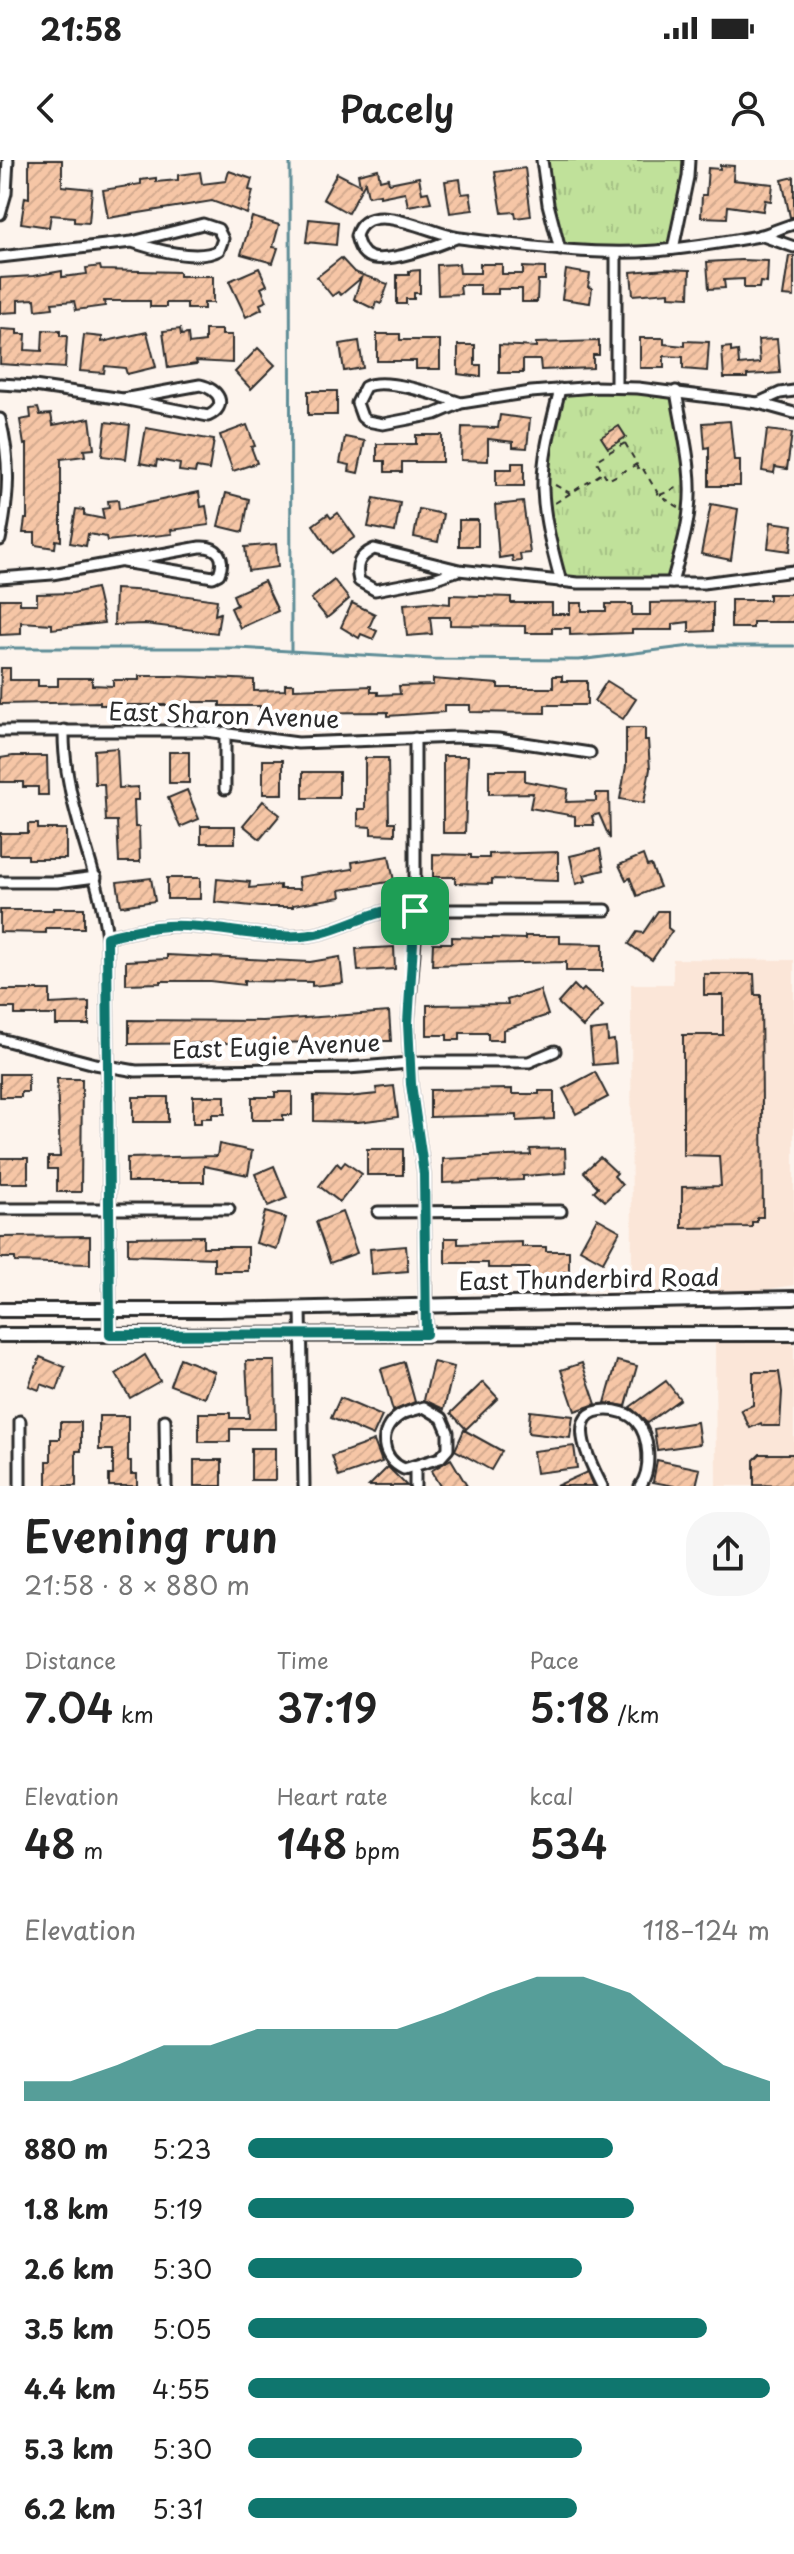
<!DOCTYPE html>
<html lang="en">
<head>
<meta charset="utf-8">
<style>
  body { margin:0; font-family:"Playpen Sans",sans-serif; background:#f6f6f6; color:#222; height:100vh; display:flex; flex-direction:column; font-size:30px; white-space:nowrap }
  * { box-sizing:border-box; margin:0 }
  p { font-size:26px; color:#767676 }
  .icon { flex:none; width:44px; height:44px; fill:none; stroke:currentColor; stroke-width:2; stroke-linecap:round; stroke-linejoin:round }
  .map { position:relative; height:1326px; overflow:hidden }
  .panel { display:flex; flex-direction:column; background:#fff; flex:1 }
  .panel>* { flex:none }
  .pin { position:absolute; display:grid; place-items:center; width:68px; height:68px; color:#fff; margin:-34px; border-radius:16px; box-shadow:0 4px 12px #0006 }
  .round { display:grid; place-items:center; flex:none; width:84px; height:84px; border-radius:32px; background:#f6f6f6 }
  .headline { display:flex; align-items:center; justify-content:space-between; height:136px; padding:0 24px }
  h1 { font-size:44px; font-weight:600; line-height:60px }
  .stats { display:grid; grid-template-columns:repeat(3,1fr); gap:12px; height:136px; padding:8px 24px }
  .stats div { display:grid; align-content:center }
  .stats b { font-size:40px; font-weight:600 }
  .stats small { font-size:22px; font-weight:400 }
  .stats p { font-size:22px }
  .chart { height:224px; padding:16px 24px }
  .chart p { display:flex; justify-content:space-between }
  .chart svg { width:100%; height:144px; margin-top:8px; fill:#0f766e; opacity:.7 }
  ul { padding:0 24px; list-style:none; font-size:26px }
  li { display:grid; grid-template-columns:128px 96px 1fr; align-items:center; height:60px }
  li i { height:20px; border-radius:10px; background:#0f766e }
  .status { display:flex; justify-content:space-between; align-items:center; height:56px; padding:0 40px; background:#fff; direction:ltr }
  .status svg { height:22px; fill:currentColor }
  header { display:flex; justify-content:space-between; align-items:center; height:104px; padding:0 24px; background:#fff; font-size:36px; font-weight:600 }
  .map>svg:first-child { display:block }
  .built { fill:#fbe6d8 }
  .park { fill:url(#park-tufts); stroke:#768662; stroke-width:2 }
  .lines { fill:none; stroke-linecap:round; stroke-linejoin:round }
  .stream { stroke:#5f8d97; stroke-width:3 }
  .building { fill:url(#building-hatch); stroke:#2b2b2b; stroke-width:2 }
  .street-casing { stroke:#2b2b2b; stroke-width:15 }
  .secondary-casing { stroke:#2b2b2b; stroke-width:18 }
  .path { stroke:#2b2b2b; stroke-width:2; stroke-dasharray:6 6; stroke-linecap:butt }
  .street { stroke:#fff; stroke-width:9 }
  .secondary { stroke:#fff; stroke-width:12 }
  .route-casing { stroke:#fff; stroke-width:16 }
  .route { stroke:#0f766e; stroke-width:10 }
  .labels { text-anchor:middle; stroke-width:8; stroke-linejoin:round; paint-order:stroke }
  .street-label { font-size:24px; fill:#2b2b2b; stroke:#fff }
</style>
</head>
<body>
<div class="status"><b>21:58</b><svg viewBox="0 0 49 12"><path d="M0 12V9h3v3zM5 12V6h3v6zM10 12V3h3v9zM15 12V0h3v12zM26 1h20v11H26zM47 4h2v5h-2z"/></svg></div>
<header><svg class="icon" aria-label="back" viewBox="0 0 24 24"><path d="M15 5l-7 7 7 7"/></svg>Pacely<svg class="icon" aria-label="person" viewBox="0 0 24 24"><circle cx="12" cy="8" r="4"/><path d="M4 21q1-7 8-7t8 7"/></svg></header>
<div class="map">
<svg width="794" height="1326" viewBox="0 0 794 1326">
  <defs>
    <pattern id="park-tufts" width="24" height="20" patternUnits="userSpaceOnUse" patternTransform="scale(2)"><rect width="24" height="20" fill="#c0e19a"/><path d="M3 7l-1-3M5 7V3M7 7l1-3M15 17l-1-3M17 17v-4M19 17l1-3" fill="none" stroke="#a5c185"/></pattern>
    <pattern id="building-hatch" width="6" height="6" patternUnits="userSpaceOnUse" patternTransform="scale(2)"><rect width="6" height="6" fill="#f6c6a6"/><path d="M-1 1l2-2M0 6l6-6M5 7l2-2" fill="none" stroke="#d3aa8f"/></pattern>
  </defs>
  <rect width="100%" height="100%" fill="#fdf4ed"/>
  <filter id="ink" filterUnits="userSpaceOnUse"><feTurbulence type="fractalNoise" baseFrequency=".0125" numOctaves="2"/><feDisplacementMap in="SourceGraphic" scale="16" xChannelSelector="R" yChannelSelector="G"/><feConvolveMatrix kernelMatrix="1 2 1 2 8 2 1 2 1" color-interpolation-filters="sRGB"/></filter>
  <g filter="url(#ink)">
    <g class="built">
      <polygon points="673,799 794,800 794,1125 763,1130 632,1133 631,824 673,824"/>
      <polygon points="715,1182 794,1182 794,1326 716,1326"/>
    </g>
    <g class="park">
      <polygon points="542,0 689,0 673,89 560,90"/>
      <polygon points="560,229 676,231 690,322 672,423 561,422 543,329"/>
    </g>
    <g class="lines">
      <g class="stream">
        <polyline points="290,0 291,491"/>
        <polyline points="0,488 238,488 432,499 579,500 691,486 794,486"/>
      </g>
    </g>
    <g class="building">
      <polygon points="29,0 62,0 62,26 92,29 89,63 74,62 74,57 51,55 49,67 21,63 25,37 29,38"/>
      <polygon points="720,5 734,6 733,20 773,24 771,41 765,40 763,51 728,46 727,58 701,57 702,35 706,35 708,8 720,9"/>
      <polygon points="525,8 531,56 516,58 515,52 502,53 495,12"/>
      <polygon points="378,9 380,20 388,18 389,23 419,17 422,33 428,32 431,42 408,46 405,32 380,37 380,34 368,36 365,22 348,53 323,39 337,13 360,25 358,14"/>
      <polygon points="229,11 252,19 249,30 253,31 247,54 212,41 108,58 103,30 141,24 141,20 156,18 156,22 178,20 178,15 200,12 202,24 226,21"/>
      <polygon points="794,17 794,57 790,57 782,20"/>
      <polygon points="460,19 462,34 470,33 473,50 450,53 445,21"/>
      <polygon points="252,57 279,65 273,87 278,88 273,103 241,94"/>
      <polygon points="309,59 338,62 336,85 306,82"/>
      <polygon points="789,96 794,96 794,137 783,136"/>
      <polygon points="341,98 354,112 388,124 381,144 376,142 374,149 354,139 361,118 341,135 338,132 332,136 317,117"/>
      <polygon points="741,100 768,101 767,123 760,122 759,128 744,128 744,119 724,120 725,128 709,129 707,102"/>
      <polygon points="459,104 460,113 480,113 480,104 502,104 502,114 523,114 523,107 545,108 545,120 538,120 537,142 522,142 522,129 498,129 498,134 480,134 480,125 460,125 461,134 438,135 437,105"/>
      <polygon points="100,106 101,110 179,112 179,116 213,116 213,143 204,143 204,149 187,149 187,143 166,143 166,147 150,147 150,141 104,141 105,146 76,150 74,141 52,143 53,148 36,150 35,139 18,140 18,152 0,153 0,118 33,116 62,111 62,117 87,114 86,108"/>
      <polygon points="259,108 267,125 261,128 267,141 260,144 262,149 246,157 229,121"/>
      <polygon points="666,109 690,110 689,137 669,136 669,132 633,135 631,112"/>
      <polygon points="420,110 420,133 414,133 414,139 406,139 406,144 397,144 397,115 409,115 409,111"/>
      <polygon points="566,110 590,114 588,127 592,128 590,143 562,139"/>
      <polygon points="1,169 17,170 17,174 26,174 25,190 42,191 43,170 60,171 60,176 67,176 65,208 0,204"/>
      <polygon points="180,169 181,175 188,174 189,184 205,182 205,170 222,170 222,175 232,175 232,203 196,201 197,204 168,208 163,171"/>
      <polygon points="147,172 156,207 127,214 125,208 105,206 104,213 80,211 84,175 102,177 102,182"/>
      <polygon points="377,174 400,174 400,180 440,180 440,209 416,209 416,201 377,201"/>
      <polygon points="640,178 664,178 664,184 685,186 685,181 709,182 707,211 683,209 683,197 664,196 664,208 640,208"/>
      <polygon points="777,179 780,213 747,215 747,218 724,218 722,188 731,187 731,192 738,191 739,205 760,203 758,180"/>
      <polygon points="359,181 363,208 344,211 340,184"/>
      <polygon points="599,181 599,195 593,195 593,208 541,210 540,200 523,200 523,213 499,213 499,185 536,187 536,183"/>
      <polygon points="458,185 475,185 475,205 481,205 481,217 458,214"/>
      <polygon points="258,188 275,205 251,229 235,212"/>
      <rect x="308" y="231" width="29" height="24"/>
      <polygon points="38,248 40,255 51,254 53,265 90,258 94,289 84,290 85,296 61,299 61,381 56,380 55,388 35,385 35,373 23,373 25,359 27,359 27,284 24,285 20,260 31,258 30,249"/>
      <polygon points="500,255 530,259 527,288 513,287 513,282 488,279 488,301 461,300 462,267 498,268"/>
      <polygon points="730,261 734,300 740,300 740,326 709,326 709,287 705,288 703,263"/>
      <polygon points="106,262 130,265 126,299 102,296"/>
      <polygon points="247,265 255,286 251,287 257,303 233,311 220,275"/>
      <polygon points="619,266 626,277 608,288 601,277"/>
      <polygon points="146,268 214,280 209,310 196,308 195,313 179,311 180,304 157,300 156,306 140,303"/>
      <polygon points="767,270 792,273 787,309 775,307 774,313 762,311"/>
      <polygon points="416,275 442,275 442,302 402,302 402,312 385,312 385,301 377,301 377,284 416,284"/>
      <polygon points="345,277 365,281 358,313 349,311 350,305 340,303"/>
      <polygon points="512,303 524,303 524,326 496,326 496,309 512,309"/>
      <polygon points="199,332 201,347 206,346 209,365 171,370 172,374 107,381 106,377 88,374 86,386 70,383 76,349 84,350 84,355 104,359 102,349 109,348 108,341 118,340 119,349"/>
      <polygon points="226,333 249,339 243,372 218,366"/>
      <polygon points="374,338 400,343 395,372 368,367"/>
      <polygon points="523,342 530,393 520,394 521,401 513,402 512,396 499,398 495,345"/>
      <polygon points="711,344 738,349 731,400 701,394"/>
      <polygon points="419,349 443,354 438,382 414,377"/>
      <polygon points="338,353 355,377 332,393 313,365 328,354 331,358"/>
      <rect x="459" y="360" width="19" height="26"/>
      <polygon points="771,362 793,365 790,391 768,388"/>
      <polygon points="276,384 278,407 248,411 245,387"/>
      <polygon points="334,420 349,439 327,458 311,439"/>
      <polygon points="264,421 278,451 240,468 231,448 237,445 233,435"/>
      <polygon points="96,428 104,463 52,469 52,464 21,462 21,474 0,475 0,439 20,439 20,444 37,444 37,434 73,433"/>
      <polygon points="115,429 152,431 217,440 215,455 220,453 217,473 145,464 114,465"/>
      <polygon points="769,434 794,434 794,462 753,462 753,468 731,468 731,440 769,440"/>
      <polygon points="450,435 511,437 511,443 552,443 552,454 570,454 570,443 582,443 582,451 606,451 606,444 632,444 632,455 650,455 650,443 713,442 713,471 689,472 689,462 673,464 673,470 632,470 632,473 570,475 570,468 552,468 552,473 525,473 525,466 450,465 450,457 430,457 432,474 407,476 404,444 429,442 450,444"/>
      <polygon points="352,443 375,454 369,467 377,471 373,479 361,474 359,478 341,467"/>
      <polygon points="1,508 10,508 10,520 38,520 38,526 58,526 58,518 92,518 92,525 113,526 113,520 139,520 139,516 173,516 254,520 254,531 285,530 285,524 294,524 294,529 371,526 371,532 378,532 378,535 400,534 399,526 433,525 433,519 498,524 498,528 553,528 553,516 562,516 562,521 587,521 587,545 545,545 545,553 470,552 470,545 444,545 444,552 388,556 388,552 260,553 260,546 220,546 220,542 173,542 173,545 100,545 100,542 0,544"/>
      <polygon points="607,521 636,539 623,559 594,541"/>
      <polygon points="626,568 645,568 645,580 648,580 650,609 644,643 620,639 626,606"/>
      <polygon points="117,588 119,628 138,627 138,640 134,640 135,667 139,667 140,702 119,702 117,661 106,661 104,624 95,624 94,590"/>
      <rect x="169" y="592" width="20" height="31"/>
      <polygon points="13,596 47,596 48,635 38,635 38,627 23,627 23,622 0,622 0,598"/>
      <polygon points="443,596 468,596 465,673 443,673"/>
      <polygon points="365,598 388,598 389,662 395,662 395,675 371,674 371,667 358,666 358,649 365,649"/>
      <rect x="263" y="600" width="20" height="34"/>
      <polygon points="489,610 525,610 525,621 568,629 566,642 596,641 596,633 609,633 610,679 599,654 592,656 594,665 575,665 575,656 530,648 533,633 489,634"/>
      <rect x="303" y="612" width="36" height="26"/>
      <polygon points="187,630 199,659 180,667 168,638"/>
      <polygon points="263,641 280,655 260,679 243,665"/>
      <polygon points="28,664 38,664 38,669 66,669 66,699 28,699 28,695 0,695 0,673 28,673"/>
      <rect x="201" y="666" width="34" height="17"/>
      <polygon points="600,689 604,710 584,715 586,721 576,724 570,696"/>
      <polygon points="558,692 558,721 492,719 492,724 455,723 455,717 433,717 433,694 471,695 471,698 489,698 489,694"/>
      <polygon points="643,695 647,706 651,705 660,727 637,736 630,718 626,720 619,705"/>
      <polygon points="389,696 394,721 340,730 341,737 293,745 293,747 261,747 215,742 217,719 250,722 249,728 280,725 280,729 300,729 298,717 353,709 352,702"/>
      <polygon points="151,718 155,741 121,746 117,722"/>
      <rect x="167" y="718" width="33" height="21"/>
      <polygon points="53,748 84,748 84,768 46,768 46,773 0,772 0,750 53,750"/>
      <polygon points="658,751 668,751 668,768 672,771 652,800 629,784 637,772 643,773"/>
      <polygon points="525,776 560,776 560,783 603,784 603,811 566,811 566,802 432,805 433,783 452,783 452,777 525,779"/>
      <polygon points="394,787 395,809 358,811 356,789"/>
      <polygon points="167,795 310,802 340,797 343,823 312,826 312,822 244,821 244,825 210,821 161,821 161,823 126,824 126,801 167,799"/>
      <polygon points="704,814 754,814 755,835 761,835 763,1057 757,1057 757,1062 752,1062 752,1067 682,1068 682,1027 721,1026 719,996 683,995 683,875 723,875 723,835 704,835"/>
      <polygon points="574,825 581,832 584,829 603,846 583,867 558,843"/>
      <polygon points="0,830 50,830 50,844 89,842 89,865 56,865 56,855 15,855 15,848 0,848"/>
      <polygon points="540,830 548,855 503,870 503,880 488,880 488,873 460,873 460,880 447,880 447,875 427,875 427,845 508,844 507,840"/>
      <polygon points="389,852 391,881 378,881 378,878 344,882 129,884 129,860 262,861"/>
      <polygon points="607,869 608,881 614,880 616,903 593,905 590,871"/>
      <polygon points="595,912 608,937 576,954 563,929"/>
      <polygon points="0,914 28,914 28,932 21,932 21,937 0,937"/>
      <polygon points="57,919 82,919 81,1032 57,1032 57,1009 48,1009 48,997 60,997"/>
      <polygon points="394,926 398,957 358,962 314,961 314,936 348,937 377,934 376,928"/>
      <polygon points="512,929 512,934 539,934 539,931 554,931 554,959 517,961 517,955 430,957 430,930"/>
      <polygon points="275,932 292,932 292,955 283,955 283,960 252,960 252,937 275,937"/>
      <polygon points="193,936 225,936 225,954 212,954 212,958 201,958 201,963 193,963"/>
      <rect x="133" y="937" width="35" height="25"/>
      <polygon points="219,984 252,991 248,1015 204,1006 204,1022 127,1022 127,998 217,996"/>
      <polygon points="565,988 566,1013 523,1016 523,1020 443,1023 443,999 531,995 530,989"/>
      <rect x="367" y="989" width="36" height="26"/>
      <polygon points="600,997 617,1013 614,1016 622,1025 605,1041 594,1031 598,1027 584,1012"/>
      <rect x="0" y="998" width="28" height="25"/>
      <polygon points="345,1002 362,1014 340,1042 319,1026 337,1003 341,1007"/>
      <polygon points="274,1006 287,1038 268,1046 255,1014"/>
      <polygon points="265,1052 286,1058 277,1089 256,1083"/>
      <polygon points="342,1052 357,1093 330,1103 316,1062"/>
      <polygon points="597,1058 620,1071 603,1102 580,1089"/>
      <polygon points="90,1076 90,1104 15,1102 15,1098 0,1098 0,1077"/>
      <polygon points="203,1076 203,1087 248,1087 248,1111 214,1111 214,1098 128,1095 128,1077"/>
      <polygon points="445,1078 458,1078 458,1084 522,1082 522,1087 546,1087 546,1091 569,1091 569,1112 561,1112 561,1119 530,1119 530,1108 488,1108 488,1103 445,1103"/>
      <polygon points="406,1086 408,1111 372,1114 370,1089"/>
      <polygon points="145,1195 160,1221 130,1238 116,1214"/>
      <polygon points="40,1197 65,1207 57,1230 41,1224 39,1230 29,1226"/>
      <polygon points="180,1198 215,1212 205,1238 170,1225"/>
      <polygon points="246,1201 275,1201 276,1269 230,1269 230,1282 199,1282 199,1253 230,1253 230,1258 249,1258"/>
      <polygon points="617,1201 637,1206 626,1246 605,1243"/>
      <polygon points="404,1202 415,1242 393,1251 381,1209"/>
      <polygon points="433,1202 454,1207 444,1249 424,1240"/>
      <polygon points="582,1203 596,1244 575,1251 561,1210"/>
      <polygon points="753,1212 779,1212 782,1232 780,1266 762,1266 761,1263 750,1268 741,1250 753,1245"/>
      <polygon points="666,1221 680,1239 647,1263 630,1247"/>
      <polygon points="483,1222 498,1238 466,1269 451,1253"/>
      <polygon points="340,1238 382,1256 373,1276 331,1258"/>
      <polygon points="530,1251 573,1256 570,1278 528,1273"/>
      <polygon points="99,1256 128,1256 128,1301 131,1301 131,1314 137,1314 137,1326 109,1326 109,1315 113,1315 113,1290 99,1290"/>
      <polygon points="60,1262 81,1262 81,1291 76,1291 76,1326 47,1326 47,1301 51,1301 51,1279 60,1279"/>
      <polygon points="697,1262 700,1284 657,1290 654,1269"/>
      <polygon points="464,1270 502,1291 491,1310 455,1290"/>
      <polygon points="374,1281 382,1302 339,1317 332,1296"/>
      <polygon points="574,1286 577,1308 536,1313 533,1291"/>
      <rect x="251" y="1288" width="24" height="32"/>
      <polygon points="760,1294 794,1294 794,1326 754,1325 754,1300"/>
      <polygon points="451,1299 467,1326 440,1326 431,1311"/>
      <rect x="194" y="1300" width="28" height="26"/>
      <polygon points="657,1300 700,1309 696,1326 674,1326 653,1322"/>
      <polygon points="388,1307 407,1326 369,1326"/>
      <polygon points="587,1312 593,1326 556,1326"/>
    </g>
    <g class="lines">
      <defs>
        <g id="street">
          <polyline points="542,0 548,44 560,90"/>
          <polyline points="0,54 6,33 8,0"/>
          <polyline points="760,75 794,87"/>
          <path d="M 456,78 C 439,85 386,104 370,97 C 361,94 358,84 356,76 C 367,36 433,75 460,78 C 525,86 590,96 656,91 C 690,88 725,82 759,76 C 771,73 782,67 794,64"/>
          <polyline points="673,89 688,17 689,0"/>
          <polyline points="616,93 616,227"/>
          <path d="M 0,97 L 132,82 L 203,64 L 218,69 L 223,79 L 219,90 C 198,102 153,89 132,82"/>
          <path d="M 0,224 L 34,226 L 123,239 L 208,256 C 229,246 219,229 200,225 L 123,239"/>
          <path d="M 560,229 C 552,262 542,295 543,329 C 544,360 553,392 561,422"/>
          <path d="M 461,243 C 440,236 384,216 365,227 L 357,243 L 362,257 L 367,261 L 383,264 L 435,254 L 461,243 L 531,232 L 595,227 L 638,228 L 758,243 L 794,253"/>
          <polyline points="758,243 780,233 794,231"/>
          <path d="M 0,259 C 11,303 9,336 0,380"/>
          <path d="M 459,410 L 433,419 L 375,430 L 359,421 C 355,405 359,396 374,389 L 459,410 L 578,423 L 703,423 L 794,411"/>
          <path d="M 0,418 L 52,414 L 200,387 C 218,386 226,397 219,414 L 213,417 L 123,402"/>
          <path d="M 672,423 C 678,399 687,375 689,350 C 694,310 682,270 676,231"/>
          <path d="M 64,570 C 63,644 98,704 107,777 L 110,1175"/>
          <polyline points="0,571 206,571 298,583 457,577 498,579 590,593"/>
          <polyline points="225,572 225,629"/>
          <polyline points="415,578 415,781 408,863 411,924 424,1014 426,1174"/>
          <polyline points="0,722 57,722 96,717"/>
          <path d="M 107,777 C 127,772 147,767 167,766 C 212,764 257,779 302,776 C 333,774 360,756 390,750 L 606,750"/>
          <polyline points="0,879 95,904 136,911 348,908 422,902 529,902 555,891"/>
          <polyline points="0,1049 229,1049"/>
          <polyline points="378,1052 561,1051"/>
          <polyline points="301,1148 304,1326"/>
          <path d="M 424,1247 L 442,1258 L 448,1272 L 448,1289 L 440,1298 L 404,1309 C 381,1299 377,1271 399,1256 C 406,1251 416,1250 424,1247 Z"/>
          <polyline points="165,1260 166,1326"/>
          <polyline points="415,1306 415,1326"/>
          <polyline points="20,1326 20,1261"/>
          <path d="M 602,1326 C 592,1306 561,1250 607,1250 C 616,1250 629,1253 636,1261 C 650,1276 652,1310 640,1326"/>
        </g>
        <g id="secondary">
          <polyline points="0,1150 218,1150 794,1138"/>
          <polyline points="0,1175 794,1174"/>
        </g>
      </defs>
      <use href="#street" class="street-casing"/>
      <use href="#secondary" class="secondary-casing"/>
      <g class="path">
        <polygon points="625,283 637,304 608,320 596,300"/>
        <polyline points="635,304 640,311 643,309 659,335 680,348"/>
        <polyline points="555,325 570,333"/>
        <polyline points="660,335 680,326"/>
        <polyline points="555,343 604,312"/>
      </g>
      <use href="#street" class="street"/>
      <use href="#secondary" class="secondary"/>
    </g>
  </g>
  <g class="lines" filter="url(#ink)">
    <defs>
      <path id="route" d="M 390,750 L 415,751 L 408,863 L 411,924 L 424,1014 L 426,1174 L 110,1175 L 107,777 C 127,772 147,767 167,766 C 212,764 257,779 302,776 C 333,774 360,756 390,750 Z"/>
    </defs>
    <use href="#route" class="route-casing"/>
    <use href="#route" class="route"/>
  </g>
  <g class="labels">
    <g class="street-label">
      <text transform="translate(224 556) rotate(2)" y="8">East Sharon Avenue</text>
      <text transform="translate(276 887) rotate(-2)" y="8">East Eugie Avenue</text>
      <text transform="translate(589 1120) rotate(-1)" y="8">East Thunderbird Road</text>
    </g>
  </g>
</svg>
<div class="pin" style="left:415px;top:751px;background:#1e9e55"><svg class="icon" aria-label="arrive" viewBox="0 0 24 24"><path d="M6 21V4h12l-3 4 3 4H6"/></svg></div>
</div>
<section class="panel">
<div class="headline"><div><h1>Evening run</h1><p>21:58 · 8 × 880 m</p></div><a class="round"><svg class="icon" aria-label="share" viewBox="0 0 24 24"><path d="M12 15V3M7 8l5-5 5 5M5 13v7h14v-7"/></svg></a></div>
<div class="stats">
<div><p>Distance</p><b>7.04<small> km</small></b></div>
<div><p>Time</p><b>37:19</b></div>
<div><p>Pace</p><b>5:18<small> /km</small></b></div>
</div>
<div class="stats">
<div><p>Elevation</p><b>48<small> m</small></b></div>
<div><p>Heart rate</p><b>148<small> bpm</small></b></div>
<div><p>kcal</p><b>534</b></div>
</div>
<div class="chart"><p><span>Elevation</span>118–124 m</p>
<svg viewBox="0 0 160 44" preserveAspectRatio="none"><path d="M0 44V38L10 38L20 33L30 27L40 27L50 22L60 22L70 22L80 22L90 17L100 11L110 6L120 6L130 11L140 22L150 33L160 38V44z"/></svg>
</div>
<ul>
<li><b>880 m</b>5:23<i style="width:70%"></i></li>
<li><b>1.8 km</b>5:19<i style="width:74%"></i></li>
<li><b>2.6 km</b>5:30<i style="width:64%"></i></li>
<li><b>3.5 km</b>5:05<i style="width:88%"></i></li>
<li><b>4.4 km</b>4:55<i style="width:100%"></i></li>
<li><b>5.3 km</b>5:30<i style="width:64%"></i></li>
<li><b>6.2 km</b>5:31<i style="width:63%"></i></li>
</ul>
</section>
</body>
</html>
